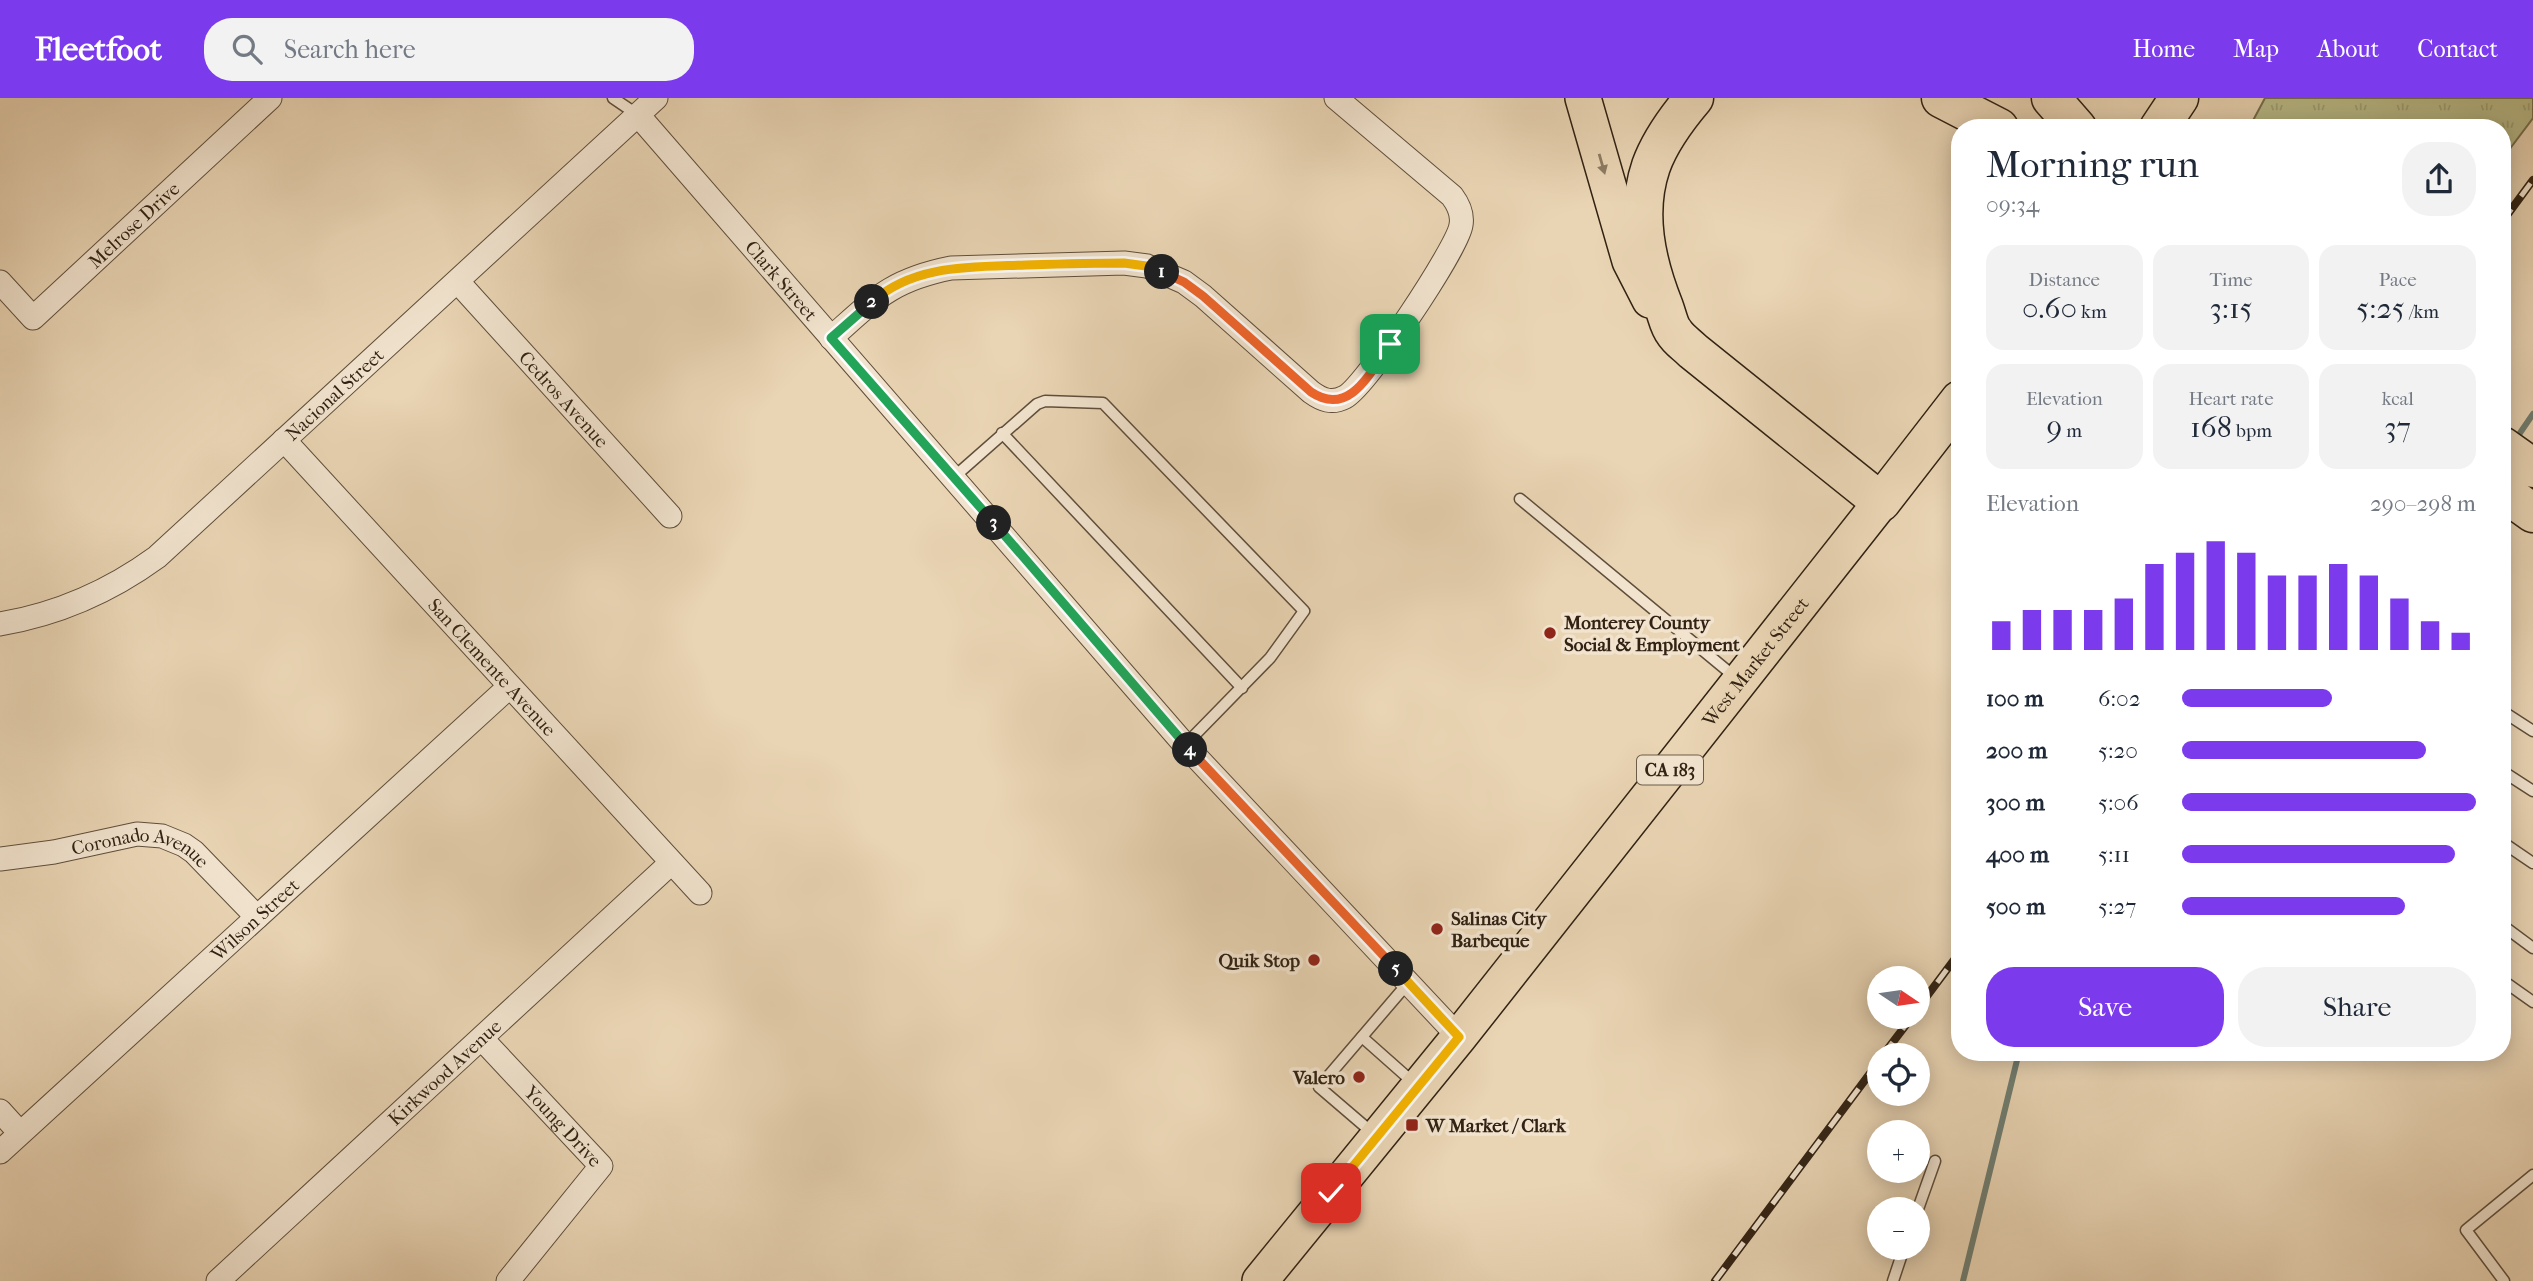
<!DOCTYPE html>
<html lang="en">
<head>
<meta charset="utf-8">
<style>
  body { margin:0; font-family:"IM FELL French Canon",serif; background:#f2f2f3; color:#1f2937; height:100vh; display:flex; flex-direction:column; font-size:26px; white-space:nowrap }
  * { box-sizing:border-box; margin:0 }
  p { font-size:23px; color:#747a83 }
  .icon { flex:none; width:38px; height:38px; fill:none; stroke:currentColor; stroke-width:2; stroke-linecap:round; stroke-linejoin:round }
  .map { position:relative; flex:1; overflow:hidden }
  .drawer { position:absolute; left:1951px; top:21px; width:560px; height:942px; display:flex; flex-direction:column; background:#fff; border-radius:28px; box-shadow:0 4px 18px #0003 }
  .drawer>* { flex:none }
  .needle { width:46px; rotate:103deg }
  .fabs { position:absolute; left:1867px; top:868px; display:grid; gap:14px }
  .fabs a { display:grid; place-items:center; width:63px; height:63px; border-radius:50%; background:#fff; box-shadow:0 4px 18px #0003; font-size:35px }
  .pin { position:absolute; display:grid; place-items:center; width:60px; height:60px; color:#fff; margin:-30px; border-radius:14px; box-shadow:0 4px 10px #0006 }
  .km { position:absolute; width:35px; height:35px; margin:-18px; border-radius:50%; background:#222; color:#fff; font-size:19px; line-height:35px; text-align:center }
  .round { display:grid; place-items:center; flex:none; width:74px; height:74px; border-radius:28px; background:#f2f2f3 }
  .head { display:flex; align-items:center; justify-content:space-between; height:119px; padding:0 35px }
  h1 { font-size:38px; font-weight:600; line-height:52px }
  .figures { display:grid; grid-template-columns:repeat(3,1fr); gap:10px; height:119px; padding:7px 35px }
  .figures div { display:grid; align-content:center; border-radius:18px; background:#f2f2f3; text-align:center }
  .figures b { font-size:30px; font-weight:600 }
  .figures small { font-size:19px; font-weight:400 }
  .figures p { font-size:19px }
  .chart { height:196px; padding:14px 35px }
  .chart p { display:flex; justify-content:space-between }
  .chart svg { width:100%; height:126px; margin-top:7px; stroke:#7c3aed; stroke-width:6 }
  .primary-button { display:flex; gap:14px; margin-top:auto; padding:14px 35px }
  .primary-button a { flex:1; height:80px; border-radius:28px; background:#7c3aed; color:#fff; font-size:28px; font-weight:600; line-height:80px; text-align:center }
  .primary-button a+a { background:#f2f2f3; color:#1f2937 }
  ul { padding:0 35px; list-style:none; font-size:23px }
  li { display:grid; grid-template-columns:112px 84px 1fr; align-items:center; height:52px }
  li i { height:18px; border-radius:9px; background:#7c3aed }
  header { display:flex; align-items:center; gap:42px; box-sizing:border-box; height:98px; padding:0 35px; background:#7c3aed; color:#fff }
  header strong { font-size:33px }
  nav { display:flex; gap:38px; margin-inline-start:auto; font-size:24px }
  .search { width:490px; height:63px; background:#f2f2f3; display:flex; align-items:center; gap:18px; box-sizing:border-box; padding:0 24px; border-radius:28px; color:#747a83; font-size:26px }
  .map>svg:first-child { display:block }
  .grass { fill:url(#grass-tufts); stroke:#756f4e; stroke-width:2 }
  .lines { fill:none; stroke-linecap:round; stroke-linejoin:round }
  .stream { stroke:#6e7c70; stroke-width:6 }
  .service-casing { stroke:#5f4e3b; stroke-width:13 }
  .minor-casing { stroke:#5f4e3b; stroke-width:25 }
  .primary-casing { stroke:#312213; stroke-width:38 }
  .trunk-casing { stroke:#312213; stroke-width:41 }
  .service { stroke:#f1e3ce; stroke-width:10 }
  .minor { stroke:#f1e3ce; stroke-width:23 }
  .primary { stroke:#e9d4b3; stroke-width:35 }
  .trunk { stroke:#e9d4b3; stroke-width:38 }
  .rail-casing { stroke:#312213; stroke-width:8 }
  .rail { stroke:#f1e3ce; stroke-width:5; stroke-dasharray:16; stroke-linecap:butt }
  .oneway { fill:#8d7b63 }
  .split-1-casing { stroke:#fff; stroke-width:14 }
  .split-2-casing { stroke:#fff; stroke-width:14 }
  .split-3-casing { stroke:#fff; stroke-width:14 }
  .split-4-casing { stroke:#fff; stroke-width:14 }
  .split-5-casing { stroke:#fff; stroke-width:14 }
  .split-6-casing { stroke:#fff; stroke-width:14 }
  .split-1 { stroke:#f0652b; stroke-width:9 }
  .split-2 { stroke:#f5b400; stroke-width:9 }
  .split-3 { stroke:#22a559; stroke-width:9 }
  .split-4 { stroke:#22a559; stroke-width:9 }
  .split-5 { stroke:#f0652b; stroke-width:9 }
  .split-6 { stroke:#f5b400; stroke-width:9 }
  .poi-dot { fill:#8f2418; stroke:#f1e3ce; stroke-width:2.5 }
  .labels { text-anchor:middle; stroke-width:7; stroke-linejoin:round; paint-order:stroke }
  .shield { fill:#f1e3ce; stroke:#6b5c4b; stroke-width:2 }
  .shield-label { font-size:18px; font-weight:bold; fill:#312213 }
  .street-label { font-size:19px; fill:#312213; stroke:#f1e3ce }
  .poi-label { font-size:19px; font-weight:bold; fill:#312213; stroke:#f1e3ce; text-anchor:start }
</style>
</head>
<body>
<header>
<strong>Fleetfoot</strong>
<div class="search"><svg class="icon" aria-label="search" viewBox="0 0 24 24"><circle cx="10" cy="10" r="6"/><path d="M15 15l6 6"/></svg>Search here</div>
<nav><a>Home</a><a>Map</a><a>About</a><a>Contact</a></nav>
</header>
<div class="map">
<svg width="2533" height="1183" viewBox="0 0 2533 1183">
  <defs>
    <pattern id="grass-tufts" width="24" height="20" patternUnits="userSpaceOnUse" patternTransform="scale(1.75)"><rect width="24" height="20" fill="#b9bc8a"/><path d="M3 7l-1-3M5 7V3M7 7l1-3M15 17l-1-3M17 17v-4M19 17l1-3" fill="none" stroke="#a0a176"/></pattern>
  </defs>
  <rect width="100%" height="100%" fill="#e9d4b3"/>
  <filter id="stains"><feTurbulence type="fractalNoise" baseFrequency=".00286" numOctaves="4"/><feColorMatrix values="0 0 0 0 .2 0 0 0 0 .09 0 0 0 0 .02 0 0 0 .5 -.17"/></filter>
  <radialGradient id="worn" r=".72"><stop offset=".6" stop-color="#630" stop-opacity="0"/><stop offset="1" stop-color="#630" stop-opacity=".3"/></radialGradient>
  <polygon class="grass" points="2265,0 2533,0 2533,20 2503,60 2502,30 2249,30"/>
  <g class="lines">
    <g class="stream">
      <polyline points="2520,335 2533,316"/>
      <polyline points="1963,1183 2019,954"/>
    </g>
    <defs>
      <g id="service">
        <polyline points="613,0 638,17"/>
        <polyline points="1002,335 1242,590"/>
        <polyline points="954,379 1037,306 1045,303 1103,305 1304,513 1270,560 1185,647"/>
        <polyline points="1520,401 1735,579"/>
        <polyline points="2502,613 2533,633"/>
        <polyline points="2502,673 2533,693"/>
        <polyline points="2502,744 2533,765"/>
        <polyline points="2502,827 2533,850"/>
        <polyline points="2502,882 2533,904"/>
        <polyline points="1362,939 1415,986"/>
        <polyline points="1375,1037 1319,989 1408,885"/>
        <polyline points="1918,1111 1935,1063"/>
        <polyline points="1893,1183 1904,1150"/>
        <polyline points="2504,1183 2466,1132 2533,1077"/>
      </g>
      <g id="minor">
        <path id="s1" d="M 638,17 L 1185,647 L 1459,939"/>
        <path id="s2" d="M 0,184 L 33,220 L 270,0"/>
        <path id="s3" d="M 458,184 L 670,418"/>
        <path d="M 831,240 C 875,201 891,182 951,170 L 1124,165 L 1147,168 L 1184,184 L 1203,198 L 1311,294 C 1322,302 1332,306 1345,299 C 1365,289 1458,150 1461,127 C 1463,116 1458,106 1452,98 L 1336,0"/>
        <path id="s4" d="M 284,342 L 700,795"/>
        <path id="s5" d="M 0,526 C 59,516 109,494 157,459 L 656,0"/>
        <path id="s6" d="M 0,761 L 54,754 L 137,736 L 162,738 L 184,747 L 194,754 L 257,819"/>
        <path id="s7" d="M 482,941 L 601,1068 L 508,1183"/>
        <polyline points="0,1013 20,1035"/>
        <path id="s8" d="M 0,1054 L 509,589"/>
        <path id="s9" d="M 218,1183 L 671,765"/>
      </g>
      <g id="primary">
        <polyline points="1583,0 1630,163 1650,202"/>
        <path id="s10" d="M 1260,1183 L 1459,939 L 1881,404"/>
      </g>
      <g id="trunk">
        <path d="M 1694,0 C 1677,20 1660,43 1651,68 C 1635,115 1646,164 1664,209 C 1667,217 1669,228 1674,234 C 1678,241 1687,247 1693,253 L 1881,404 L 1960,302"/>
        <polyline points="1941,0 1999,30"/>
        <polyline points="2051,0 2077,30"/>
        <polyline points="2159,30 2179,0"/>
        <polyline points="2502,348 2533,370"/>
        <polyline points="2502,393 2533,415"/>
      </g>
    </defs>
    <use href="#service" class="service-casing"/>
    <use href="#minor" class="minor-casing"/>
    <use href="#primary" class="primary-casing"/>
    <use href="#trunk" class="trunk-casing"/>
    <use href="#service" class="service"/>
    <use href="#minor" class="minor"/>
    <use href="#primary" class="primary"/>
    <use href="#trunk" class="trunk"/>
    <defs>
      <g id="rail">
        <polyline points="2502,124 2533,82"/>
        <polyline points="1918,910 1960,854"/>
        <polyline points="1883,957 1912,919"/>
        <polyline points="1715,1183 1880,962"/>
      </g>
    </defs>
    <use href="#rail" class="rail-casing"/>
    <use href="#rail" class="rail"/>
  </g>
  <defs><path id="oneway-solid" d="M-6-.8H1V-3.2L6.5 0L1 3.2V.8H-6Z" transform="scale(1.75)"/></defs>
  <use class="oneway" href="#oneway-solid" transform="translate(1602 66) rotate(74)"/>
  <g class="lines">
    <defs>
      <path id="split-1" d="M 1162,174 L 1184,184 L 1203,198 L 1311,294 C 1350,320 1371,273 1390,246"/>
      <path id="split-2" d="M 872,204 C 914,166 973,169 1026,167 C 1059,166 1092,165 1124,165 L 1146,168 L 1162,174"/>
      <polyline id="split-3" points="872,204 831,240 994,425"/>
      <polyline id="split-4" points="994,425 1190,652"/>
      <polyline id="split-5" points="1190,652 1396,871"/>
      <polyline id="split-6" points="1331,1095 1459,939 1396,871"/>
    </defs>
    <use href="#split-1" class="split-1-casing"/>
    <use href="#split-2" class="split-2-casing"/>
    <use href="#split-3" class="split-3-casing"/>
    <use href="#split-4" class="split-4-casing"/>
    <use href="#split-5" class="split-5-casing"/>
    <use href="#split-6" class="split-6-casing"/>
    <use href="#split-1" class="split-1"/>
    <use href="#split-2" class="split-2"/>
    <use href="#split-3" class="split-3"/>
    <use href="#split-4" class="split-4"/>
    <use href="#split-5" class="split-5"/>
    <use href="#split-6" class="split-6"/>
  </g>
  <g class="poi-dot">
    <circle cx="1550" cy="535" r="7"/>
    <circle cx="1437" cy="831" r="7"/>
    <circle cx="1314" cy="862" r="7"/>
    <circle cx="1359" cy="979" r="7"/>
    <rect x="1405" y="1020" width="14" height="14" rx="3.5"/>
  </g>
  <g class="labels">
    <rect class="shield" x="1637" y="657.5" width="66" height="29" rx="5"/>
    <g class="shield-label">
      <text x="1670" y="678">CA 183</text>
    </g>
    <g class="street-label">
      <text dy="7" stroke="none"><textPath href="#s2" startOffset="186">Melrose Drive</textPath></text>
      <text dy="7" stroke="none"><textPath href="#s1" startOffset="219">Clark Street</textPath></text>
      <text dy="7" stroke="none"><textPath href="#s5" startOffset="413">Nacional Street</textPath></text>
      <text dy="7" stroke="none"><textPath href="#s3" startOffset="158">Cedros Avenue</textPath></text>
      <text dy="7" stroke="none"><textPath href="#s10" startOffset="793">West Market Street</textPath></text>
      <text dy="7" stroke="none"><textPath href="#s4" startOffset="308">San Clemente Avenue</textPath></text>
      <text dy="7" stroke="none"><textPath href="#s6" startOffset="145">Coronado Avenue</textPath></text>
      <text dy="7" stroke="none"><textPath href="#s8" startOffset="345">Wilson Street</textPath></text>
      <text dy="7" stroke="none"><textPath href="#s9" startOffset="308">Kirkwood Avenue</textPath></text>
      <text dy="7" stroke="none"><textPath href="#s7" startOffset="119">Young Drive</textPath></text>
    </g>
    <g class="poi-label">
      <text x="1564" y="531">Monterey County<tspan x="1564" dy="22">Social &amp; Employment</tspan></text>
      <text x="1451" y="827">Salinas City<tspan x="1451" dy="22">Barbeque</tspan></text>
      <text x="1300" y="869" text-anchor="end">Quik Stop</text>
      <text x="1345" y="986" text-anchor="end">Valero</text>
      <text x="1426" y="1034">W Market / Clark</text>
    </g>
  </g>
  <rect width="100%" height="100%" filter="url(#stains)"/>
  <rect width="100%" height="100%" fill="url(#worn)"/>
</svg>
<div class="fabs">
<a><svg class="needle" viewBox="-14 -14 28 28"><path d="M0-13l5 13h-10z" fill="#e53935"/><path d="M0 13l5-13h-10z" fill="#747a83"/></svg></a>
<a><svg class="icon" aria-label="locate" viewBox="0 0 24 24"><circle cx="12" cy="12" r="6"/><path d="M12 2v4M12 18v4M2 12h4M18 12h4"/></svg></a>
<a>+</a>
<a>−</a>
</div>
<div class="pin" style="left:1390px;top:246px;background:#1e9e55"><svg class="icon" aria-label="arrive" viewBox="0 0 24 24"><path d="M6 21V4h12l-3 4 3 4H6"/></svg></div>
<div class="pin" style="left:1331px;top:1095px;background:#d93025"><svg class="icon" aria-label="check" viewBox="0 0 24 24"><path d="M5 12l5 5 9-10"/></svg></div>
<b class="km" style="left:1162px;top:174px">1</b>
<b class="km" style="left:872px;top:204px">2</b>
<b class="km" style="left:994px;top:425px">3</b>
<b class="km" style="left:1190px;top:652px">4</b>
<b class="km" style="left:1396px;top:871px">5</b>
<section class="drawer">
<div class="head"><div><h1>Morning run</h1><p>09:34</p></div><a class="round"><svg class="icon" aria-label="share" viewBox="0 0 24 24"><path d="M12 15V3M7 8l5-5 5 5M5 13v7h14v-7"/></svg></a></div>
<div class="figures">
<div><p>Distance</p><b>0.60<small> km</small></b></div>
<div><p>Time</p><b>3:15</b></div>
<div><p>Pace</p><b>5:25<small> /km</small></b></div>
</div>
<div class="figures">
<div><p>Elevation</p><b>9<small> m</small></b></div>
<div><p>Heart rate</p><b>168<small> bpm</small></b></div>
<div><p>kcal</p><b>37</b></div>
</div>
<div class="chart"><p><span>Elevation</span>290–298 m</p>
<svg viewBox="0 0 160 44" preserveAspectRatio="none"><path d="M5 44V34M15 44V30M25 44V30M35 44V30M45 44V26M55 44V14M65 44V10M75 44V6M85 44V10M95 44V18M105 44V18M115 44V14M125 44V18M135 44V26M145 44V34M155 44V38"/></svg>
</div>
<ul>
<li><b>100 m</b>6:02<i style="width:51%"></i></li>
<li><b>200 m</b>5:20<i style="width:83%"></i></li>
<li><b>300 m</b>5:06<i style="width:100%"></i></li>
<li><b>400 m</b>5:11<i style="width:93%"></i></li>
<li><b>500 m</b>5:27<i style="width:76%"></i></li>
</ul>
<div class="primary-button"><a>Save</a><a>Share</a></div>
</section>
</div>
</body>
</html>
